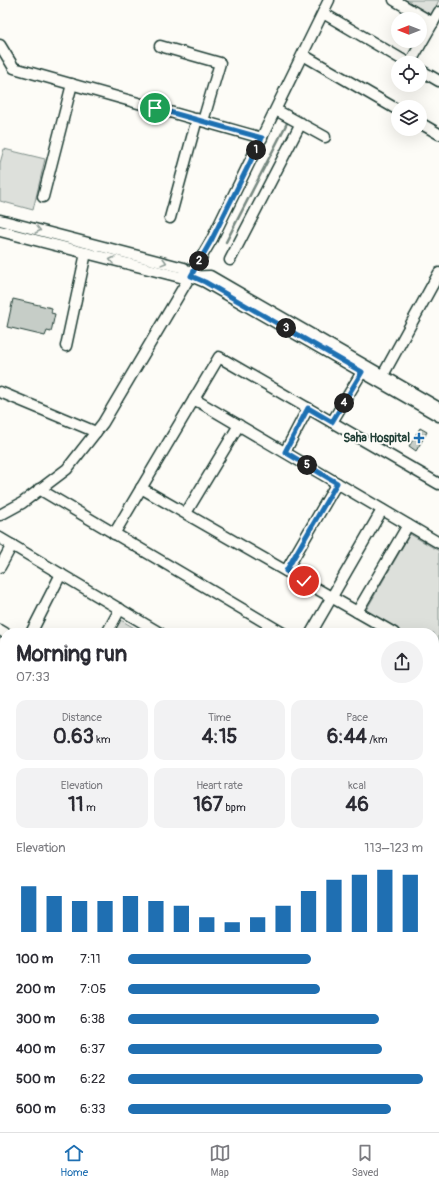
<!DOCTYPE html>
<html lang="en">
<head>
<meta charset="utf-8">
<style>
  body { margin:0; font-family:Pangolin,sans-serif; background:#f2f2f3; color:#2b2b33; height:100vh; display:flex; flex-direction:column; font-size:15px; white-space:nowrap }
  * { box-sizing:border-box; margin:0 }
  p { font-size:13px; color:#7c7c81 }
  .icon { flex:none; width:22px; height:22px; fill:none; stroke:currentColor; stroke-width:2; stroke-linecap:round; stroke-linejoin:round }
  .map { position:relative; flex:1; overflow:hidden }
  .drawer { position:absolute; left:0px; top:628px; width:439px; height:504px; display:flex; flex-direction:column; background:#fff; border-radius:16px 16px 0 0; box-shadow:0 4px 16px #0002 }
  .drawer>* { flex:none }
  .needle { width:26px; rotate:270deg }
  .fabs { position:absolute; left:391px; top:12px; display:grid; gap:8px }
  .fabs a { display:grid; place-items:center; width:36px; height:36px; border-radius:50%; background:#fff; box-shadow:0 4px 16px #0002; font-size:20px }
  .pin { position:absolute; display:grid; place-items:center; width:34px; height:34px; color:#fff; margin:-17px; border:2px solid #fff; border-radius:50%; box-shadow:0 1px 4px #0007 }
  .km { position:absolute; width:20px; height:20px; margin:-10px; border-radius:50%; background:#222; color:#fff; font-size:11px; line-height:20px; text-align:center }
  .round { display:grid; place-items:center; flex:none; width:42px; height:42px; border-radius:21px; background:#f2f2f3 }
  .head { display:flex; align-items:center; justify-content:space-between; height:68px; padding:0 16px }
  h1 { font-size:22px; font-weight:700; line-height:30px }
  .metrics { display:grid; grid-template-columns:repeat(3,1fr); gap:6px; height:68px; padding:4px 16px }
  .metrics div { display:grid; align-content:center; border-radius:10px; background:#f2f2f3; text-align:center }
  .metrics b { font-size:20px; font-weight:700 }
  .metrics small { font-size:11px; font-weight:400 }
  .metrics p { font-size:11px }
  .chart { height:112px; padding:8px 16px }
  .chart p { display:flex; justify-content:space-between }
  .chart svg { width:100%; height:72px; margin-top:4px; stroke:#1f6fb2; stroke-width:6 }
  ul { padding:0 16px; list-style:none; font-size:13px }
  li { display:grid; grid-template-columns:64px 48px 1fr; align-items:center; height:30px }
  li i { height:10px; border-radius:5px; background:#1f6fb2 }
  .menu { display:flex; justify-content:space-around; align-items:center; height:56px; border-top:1px solid #e1e1e2; background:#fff; font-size:11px; color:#7c7c81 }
  .menu a { display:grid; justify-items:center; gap:2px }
  .menu .current { color:#1f6fb2 }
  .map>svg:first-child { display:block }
  .green { fill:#dde0db; stroke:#7e8e88 }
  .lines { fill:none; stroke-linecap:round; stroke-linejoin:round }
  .stream { stroke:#75877f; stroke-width:2.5 }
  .building { fill:#c6cdc7; stroke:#1f3d34 }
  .minor-casing { stroke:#1f3d34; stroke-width:13 }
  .minor { stroke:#fdfcf7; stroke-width:10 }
  .oneway { stroke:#8e9c96 }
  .route-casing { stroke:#fff; stroke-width:8 }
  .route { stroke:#1f6fb2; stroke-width:5 }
  .poi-dot { fill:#1f6fb2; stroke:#fdfcf7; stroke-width:1.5 }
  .labels { text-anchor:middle; stroke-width:4; stroke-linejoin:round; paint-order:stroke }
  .poi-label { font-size:12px; font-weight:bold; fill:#1f3d34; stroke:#fdfcf7; text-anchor:end }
</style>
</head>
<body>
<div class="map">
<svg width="439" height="1132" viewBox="0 0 439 1132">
  <rect width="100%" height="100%" fill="#fdfcf7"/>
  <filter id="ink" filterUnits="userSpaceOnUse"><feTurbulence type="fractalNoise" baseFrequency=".025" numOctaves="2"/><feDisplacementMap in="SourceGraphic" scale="8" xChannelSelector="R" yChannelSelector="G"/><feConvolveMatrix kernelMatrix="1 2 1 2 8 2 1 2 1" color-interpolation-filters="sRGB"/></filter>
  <g filter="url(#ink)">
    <g class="green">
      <polygon points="405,0 439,0 432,15"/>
      <polygon points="4,149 45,159 33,210 0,201 0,163"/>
      <polygon points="410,534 439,551 439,654 434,652 434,633 402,633 365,612"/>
      <polygon points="119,619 143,633 112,633"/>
      <polygon points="434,1049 439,1052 439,1118 434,1115"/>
      <polygon points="269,1127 349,1127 357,1132 277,1132"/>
    </g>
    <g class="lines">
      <polyline class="stream" points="226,242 287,123"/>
    </g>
    <g class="building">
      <polygon points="13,299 52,308 51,313 55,314 51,332 47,331 45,336 7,327"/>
      <polygon points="420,428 427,432 416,451 409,446"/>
    </g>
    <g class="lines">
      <defs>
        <g id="minor">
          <polyline points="394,0 433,23"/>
          <polyline points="323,13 408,63"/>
          <polyline points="0,45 14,68 262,138"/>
          <polyline points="160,46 220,63 203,121"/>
          <polyline points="303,55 398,110"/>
          <polyline points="410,63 439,12"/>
          <polyline points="420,70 439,81"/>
          <polyline points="276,110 325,137"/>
          <polyline points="420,123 439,134"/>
          <polyline points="43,197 72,84"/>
          <polyline points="170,218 197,119"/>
          <polyline points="0,220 184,268 191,276 205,282 439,416"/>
          <polyline points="0,231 180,277 210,276 439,408"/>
          <polyline points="230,260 301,123"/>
          <polyline points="66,346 86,253"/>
          <polyline points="383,375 439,273"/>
          <polyline points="0,392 96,432"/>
          <polyline points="194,399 439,543"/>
          <polyline points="332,422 365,367"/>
          <polyline points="285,452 308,408"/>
          <polyline points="141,488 394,633"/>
          <polyline points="39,489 283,633"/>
          <polyline points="186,513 239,425"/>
          <polyline points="0,515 22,503 67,469 103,423 212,239 329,0"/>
          <polyline points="114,534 219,357 439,484"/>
          <polyline points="0,538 160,633"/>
          <polyline points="0,567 12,545"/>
          <polyline points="286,571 337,483"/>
          <polyline points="357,612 408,525"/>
          <polyline points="0,630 5,633"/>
          <polyline points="31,633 61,574"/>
          <polyline points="107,633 120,609"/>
          <polyline points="311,633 382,510"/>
          <polyline points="434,656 439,659"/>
          <polyline points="0,693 5,683"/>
          <polyline points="434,721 439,724"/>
          <polyline points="0,779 5,782"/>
          <polyline points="434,823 439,813"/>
          <polyline points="0,835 5,826"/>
          <polyline points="434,836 439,839"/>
          <polyline points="0,850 5,853"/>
          <polyline points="434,861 439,864"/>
          <polyline points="434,885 439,888"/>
          <polyline points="434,914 439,905"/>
          <polyline points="434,935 439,938"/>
          <polyline points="434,1003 438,995"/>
          <polyline points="0,1043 5,1046"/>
          <polyline points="434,1044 439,1047"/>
          <polyline points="434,1123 439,1126"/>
          <polyline points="0,1127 8,1132"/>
          <polyline points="141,1127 150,1132"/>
          <polyline points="258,1127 267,1132"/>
          <polyline points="28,1132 31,1127"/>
          <polyline points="104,1132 107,1127"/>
          <polyline points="231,1132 234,1127"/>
          <polyline points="361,1132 364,1127"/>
          <polyline points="413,1132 416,1127"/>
        </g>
      </defs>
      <use href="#minor" class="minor-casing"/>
      <use href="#minor" class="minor"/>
    </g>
    <defs><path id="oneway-chevron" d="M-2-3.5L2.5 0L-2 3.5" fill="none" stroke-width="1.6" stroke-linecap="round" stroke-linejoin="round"/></defs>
    <g class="oneway">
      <use href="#oneway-chevron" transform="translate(38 230) rotate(14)"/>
      <use href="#oneway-chevron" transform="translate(112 260) rotate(-166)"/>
      <use href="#oneway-chevron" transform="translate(164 262) rotate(15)"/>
    </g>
  </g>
  <g class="lines" filter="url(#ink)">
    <defs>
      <polyline id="route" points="155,108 262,138 212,239 191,276 205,282 362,372 332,422 308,408 285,452 337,483 286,571 304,581"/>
    </defs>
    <use href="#route" class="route-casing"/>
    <use href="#route" class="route"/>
  </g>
  <path class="poi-dot" d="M417 432h4v4h4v4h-4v4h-4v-4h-4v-4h4z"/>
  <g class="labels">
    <g class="poi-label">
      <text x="410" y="442">Saha Hospital</text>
    </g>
  </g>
</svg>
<div class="fabs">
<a><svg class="needle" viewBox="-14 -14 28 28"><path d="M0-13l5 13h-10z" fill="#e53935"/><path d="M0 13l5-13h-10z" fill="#7c7c81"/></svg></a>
<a><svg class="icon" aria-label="locate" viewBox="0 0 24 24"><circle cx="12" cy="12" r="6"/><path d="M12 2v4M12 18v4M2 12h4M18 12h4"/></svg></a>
<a><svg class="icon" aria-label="layers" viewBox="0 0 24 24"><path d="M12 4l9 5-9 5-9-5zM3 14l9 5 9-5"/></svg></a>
</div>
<div class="pin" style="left:155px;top:108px;background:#1e9e55"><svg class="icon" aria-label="arrive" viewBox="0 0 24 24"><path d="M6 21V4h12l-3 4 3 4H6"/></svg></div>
<div class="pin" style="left:304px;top:581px;background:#d93025"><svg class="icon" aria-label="check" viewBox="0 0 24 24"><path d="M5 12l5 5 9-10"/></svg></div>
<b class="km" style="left:256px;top:150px">1</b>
<b class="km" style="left:199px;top:261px">2</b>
<b class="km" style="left:286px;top:328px">3</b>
<b class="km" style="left:344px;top:403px">4</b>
<b class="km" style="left:307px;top:465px">5</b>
<section class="drawer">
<div class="head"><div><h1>Morning run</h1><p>07:33</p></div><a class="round"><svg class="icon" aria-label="share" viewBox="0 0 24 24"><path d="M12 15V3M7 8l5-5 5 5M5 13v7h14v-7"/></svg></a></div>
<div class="metrics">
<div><p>Distance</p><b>0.63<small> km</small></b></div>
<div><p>Time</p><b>4:15</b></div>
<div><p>Pace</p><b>6:44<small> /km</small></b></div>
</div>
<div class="metrics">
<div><p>Elevation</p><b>11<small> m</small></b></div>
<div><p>Heart rate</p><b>167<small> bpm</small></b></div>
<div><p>kcal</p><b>46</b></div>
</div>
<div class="chart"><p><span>Elevation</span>113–123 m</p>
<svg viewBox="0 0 160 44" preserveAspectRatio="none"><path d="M5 44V16M15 44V22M25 44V25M35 44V25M45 44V22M55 44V25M65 44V28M75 44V35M85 44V38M95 44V35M105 44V28M115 44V19M125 44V12M135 44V9M145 44V6M155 44V9"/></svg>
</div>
<ul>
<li><b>100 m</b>7:11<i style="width:62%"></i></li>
<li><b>200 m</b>7:05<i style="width:65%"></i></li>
<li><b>300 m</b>6:38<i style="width:85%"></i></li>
<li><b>400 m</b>6:37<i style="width:86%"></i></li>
<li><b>500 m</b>6:22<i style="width:100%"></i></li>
<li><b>600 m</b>6:33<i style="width:89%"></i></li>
</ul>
</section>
</div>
<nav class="menu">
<a class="current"><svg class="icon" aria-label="home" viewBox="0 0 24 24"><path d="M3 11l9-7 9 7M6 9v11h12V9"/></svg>Home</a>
<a><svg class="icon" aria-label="map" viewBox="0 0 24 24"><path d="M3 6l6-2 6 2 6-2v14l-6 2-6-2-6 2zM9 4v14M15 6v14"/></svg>Map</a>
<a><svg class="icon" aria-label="saved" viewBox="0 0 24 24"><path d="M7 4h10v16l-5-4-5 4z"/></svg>Saved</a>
</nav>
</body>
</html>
